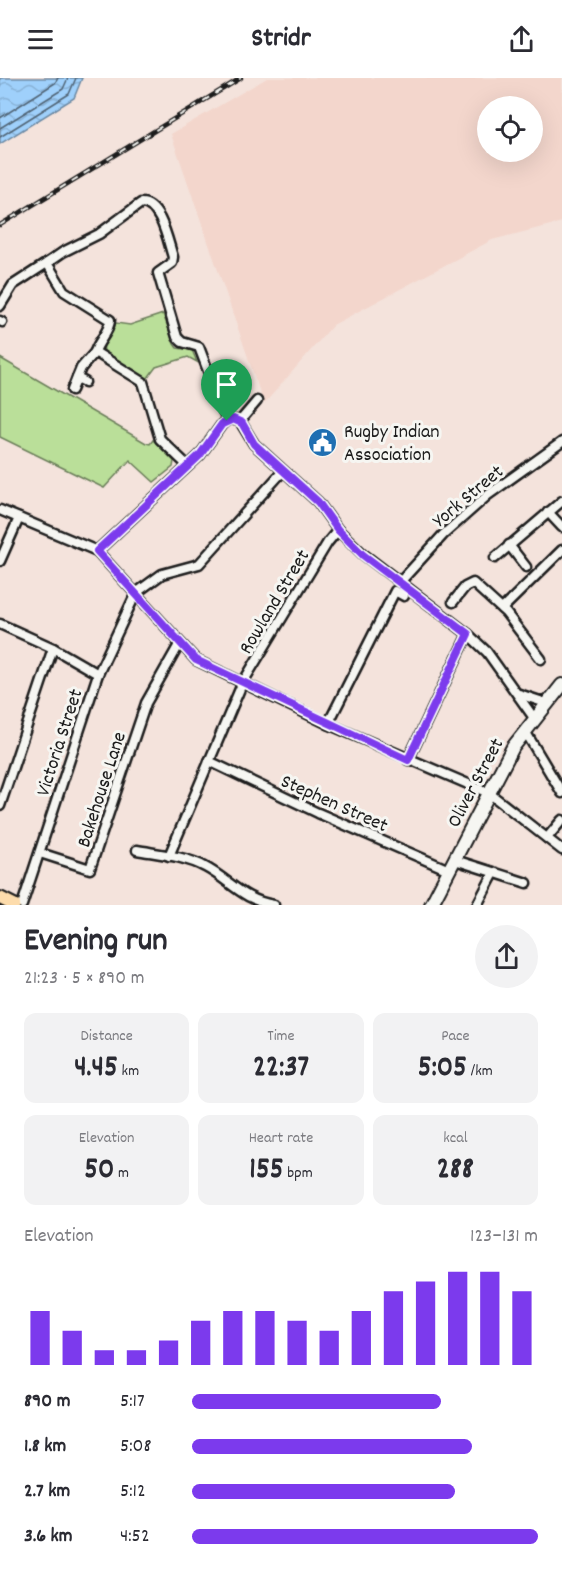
<!DOCTYPE html>
<html lang="en">
<head>
<meta charset="utf-8">
<style>
  body { margin:0; font-family:Dekko,sans-serif; background:#f2f2f3; color:#2b2b33; height:100vh; display:flex; flex-direction:column; font-size:22px; white-space:nowrap }
  * { box-sizing:border-box; margin:0 }
  p { font-size:20px; color:#7c7c81 }
  .icon { flex:none; width:33px; height:33px; fill:none; stroke:currentColor; stroke-width:2; stroke-linecap:round; stroke-linejoin:round }
  .map { position:relative; height:827px; overflow:hidden }
  .side { display:flex; flex-direction:column; background:#fff; flex:1 }
  .side>* { flex:none }
  .buttons { position:absolute; left:477px; top:18px; display:grid; gap:12px }
  .buttons a { display:grid; place-items:center; width:66px; height:66px; border-radius:50%; background:#fff; box-shadow:0 6px 24px #0002; font-size:30px }
  .pin { position:absolute; display:grid; place-items:center; width:51px; height:51px; color:#fff; margin:-62px -26px; border-radius:50% 50% 50% 0; rotate:-45deg; box-shadow:0 0 6px #0007 }
  .pin .icon { rotate:45deg }
  .round { display:grid; place-items:center; flex:none; width:63px; height:63px; border-radius:32px; background:#f2f2f3 }
  .overview { display:flex; align-items:center; justify-content:space-between; height:102px; padding:0 24px }
  h1 { font-size:33px; font-weight:800; line-height:45px }
  .stats { display:grid; grid-template-columns:repeat(3,1fr); gap:9px; height:102px; padding:6px 24px }
  .stats div { display:grid; align-content:center; border-radius:12px; background:#f2f2f3; text-align:center }
  .stats b { font-size:30px; font-weight:800 }
  .stats small { font-size:16px; font-weight:400 }
  .stats p { font-size:16px }
  .chart { height:168px; padding:12px 24px }
  .chart p { display:flex; justify-content:space-between }
  .chart svg { width:100%; height:108px; margin-top:6px; stroke:#7c3aed; stroke-width:6 }
  ul { padding:0 24px; list-style:none; font-size:20px }
  li { display:grid; grid-template-columns:96px 72px 1fr; align-items:center; height:45px }
  li i { height:15px; border-radius:8px; background:#7c3aed }
  header { display:flex; justify-content:space-between; align-items:center; height:78px; padding:0 24px; background:#fff; font-size:27px; font-weight:800 }
  .map>svg:first-child { display:block }
  .built { fill:#f3d6cc; fill-rule:evenodd }
  .green { fill:#badf99; stroke:#6b7e5a; stroke-width:1.5 }
  .water { fill:url(#water-waves); stroke:#6b88a2; stroke-width:1.5 }
  .lines { fill:none; stroke-linecap:round; stroke-linejoin:round }
  .shore { stroke:#506475; stroke-width:1.5 }
  .street-casing { stroke:#1c1c1c; stroke-width:13 }
  .secondary-casing { stroke:#1c1c1c; stroke-width:16 }
  .primary-casing { stroke:#1c1c1c; stroke-width:16 }
  .street { stroke:#f6f6f2; stroke-width:8 }
  .secondary { stroke:#f6f6f2; stroke-width:12 }
  .primary { stroke:#fddcac; stroke-width:12 }
  .rail-casing { stroke:#1c1c1c; stroke-width:4.5 }
  .rail { stroke:#f6f6f2; stroke-width:2; stroke-dasharray:7; stroke-linecap:butt }
  .route-casing { stroke:#fff; stroke-width:12 }
  .route { stroke:#7c3aed; stroke-width:8 }
  .labels { text-anchor:middle; stroke-width:6; stroke-linejoin:round; paint-order:stroke }
  .poi-label { font-size:20px; fill:#1c1c1c; stroke:#f6f6f2; text-anchor:start }
  .street-label { font-size:20px; fill:#1c1c1c; stroke:#f6f6f2 }
</style>
</head>
<body>
<header><svg class="icon" aria-label="menu" viewBox="0 0 24 24"><path d="M4 6h16M4 12h16M4 18h16"/></svg>Stridr<svg class="icon" aria-label="share" viewBox="0 0 24 24"><path d="M12 15V3M7 8l5-5 5 5M5 13v7h14v-7"/></svg></header>
<div class="map">
<svg width="562" height="827" viewBox="0 0 562 827">
  <defs>
    <pattern id="water-waves" width="16" height="10" patternUnits="userSpaceOnUse" patternTransform="scale(1.5)"><rect width="16" height="10" fill="#9fd0fb"/><path d="M0 5q4-4 8 0t8 0" fill="none" stroke="#88b2d7"/></pattern>
  </defs>
  <rect width="100%" height="100%" fill="#f4e3dc"/>
  <filter id="ink" filterUnits="userSpaceOnUse"><feTurbulence type="fractalNoise" baseFrequency=".0167" numOctaves="2"/><feDisplacementMap in="SourceGraphic" scale="12" xChannelSelector="R" yChannelSelector="G"/><feConvolveMatrix kernelMatrix="1 2 1 2 8 2 1 2 1" color-interpolation-filters="sRGB"/></filter>
  <g filter="url(#ink)">
    <path class="built" d="M 267,0 L 562,0 L 562,144 L 492,162 L 333,247 L 264,326 L 171,56 ZM 488,28 L 532,28 L 532,74 L 488,74 Z"/>
    <g class="green">
      <polygon points="163,236 174,266 177,270 192,272 197,284 188,279 156,289 147,301 104,274 103,265 116,245 130,247"/>
      <polygon points="0,280 146,365 150,366 153,362 174,383 173,389 154,404 130,382 104,410 0,359"/>
    </g>
    <polygon class="water" points="0,0 82,0 74,20 0,66"/>
    <g class="lines">
      <g class="shore">
        <polyline points="0,40 55,5 58,0"/>
        <polyline points="0,50 63,11 68,0"/>
        <polyline points="0,59 69,16 76,0"/>
      </g>
      <defs>
        <g id="street">
          <path d="M 47,185 L 63,174 L 99,156 L 141,125 C 161,125 168,164 173,179 L 172,185 L 158,195 L 177,259 L 182,264 L 199,269 L 227,343"/>
          <path d="M 0,228 L 13,207 L 47,185 L 64,213 L 110,242 C 110,253 98,263 95,274"/>
          <polyline points="0,243 2,244"/>
          <polyline points="77,300 85,304"/>
          <polyline points="72,312 81,290 95,274 143,304 160,361 187,387"/>
          <polyline points="257,323 240,343 254,366 318,424 338,452 363,476 468,556 487,574 534,640"/>
          <polyline points="0,432 97,473 196,582 328,646 489,715 562,772"/>
          <polyline points="548,434 562,449"/>
          <polyline points="509,467 526,489"/>
          <polyline points="97,473 200,377 222,346 230,341 240,343"/>
          <polyline points="495,480 562,423"/>
          <polyline points="0,483 19,440"/>
          <polyline points="400,504 443,457 488,417 562,364"/>
          <polyline points="136,515 162,496 199,486 283,393"/>
          <polyline points="453,524 465,509 473,505 506,535 541,581"/>
          <polyline points="502,531 562,472"/>
          <polyline points="0,546 53,570 98,596"/>
          <polyline points="519,616 546,625"/>
          <polyline points="328,646 395,513 404,518"/>
          <polyline points="525,653 562,715"/>
          <polyline points="408,682 468,556"/>
          <polyline points="209,683 318,735 449,792"/>
          <polyline points="0,728 53,570"/>
          <polyline points="547,760 562,742"/>
          <path d="M 137,772 C 159,776 185,778 205,789 C 230,802 242,822 274,827"/>
          <polyline points="40,775 90,791 146,625 180,565"/>
          <polyline points="169,778 242,606 328,464 338,452"/>
          <polyline points="455,782 527,805"/>
          <polyline points="22,827 98,596 136,515"/>
          <polyline points="477,827 494,795"/>
        </g>
        <polyline id="secondary" points="431,827 513,669 562,607"/>
        <polyline id="primary" points="0,820 14,827"/>
      </defs>
      <use href="#street" class="street-casing"/>
      <use href="#secondary" class="secondary-casing"/>
      <use href="#primary" class="primary-casing"/>
      <use href="#street" class="street"/>
      <use href="#secondary" class="secondary"/>
      <use href="#primary" class="primary"/>
      <defs>
        <polyline id="rail" points="0,147 241,0"/>
      </defs>
      <use href="#rail" class="rail-casing"/>
      <use href="#rail" class="rail"/>
    </g>
  </g>
  <g class="lines" filter="url(#ink)">
    <defs>
      <polygon id="route" points="233,341 242,345 254,366 318,424 338,452 363,477 468,556 408,682 196,582 97,473 200,377 222,346"/>
    </defs>
    <use href="#route" class="route-casing"/>
    <use href="#route" class="route"/>
  </g>
  <defs>
    <symbol id="civic-disc" viewBox="-11 -11 22 22"><circle r="9.5" fill="#1f6fb2" stroke="#f6f6f2"/><path d="M-.6-6.5H3V-4.5H.6V-3L4-1V1h2V6H-6V1h2V-1L-.6-3ZM-1.2 2.5V6h2.4V2.5Z" fill="#fff"/></symbol>
  </defs>
  <g fill-rule="evenodd">
    <use href="#civic-disc" x="306" y="348" width="33" height="33"/>
  </g>
  <g class="labels">
    <g class="poi-label">
      <text x="344" y="359">Rugby Indian<tspan x="344" dy="23">Association</tspan></text>
    </g>
    <g class="street-label">
      <text transform="translate(467 417) rotate(-40)" y="7">York Street</text>
      <text transform="translate(273 523) rotate(-59)" y="7">Rowland Street</text>
      <text transform="translate(58 664) rotate(-72)" y="7">Victoria Street</text>
      <text transform="translate(474 704) rotate(-62)" y="7">Oliver Street</text>
      <text transform="translate(100 711) rotate(-72)" y="7">Bakehouse Lane</text>
      <text transform="translate(335 724) rotate(24)" y="7">Stephen Street</text>
    </g>
  </g>
</svg>
<div class="buttons">
<a><svg class="icon" aria-label="locate" viewBox="0 0 24 24"><circle cx="12" cy="12" r="6"/><path d="M12 2v4M12 18v4M2 12h4M18 12h4"/></svg></a>
</div>
<div class="pin" style="left:227px;top:343px;background:#1e9e55"><svg class="icon" aria-label="arrive" viewBox="0 0 24 24"><path d="M6 21V4h12l-3 4 3 4H6"/></svg></div>
</div>
<section class="side">
<div class="overview"><div><h1>Evening run</h1><p>21:23 · 5 × 890 m</p></div><a class="round"><svg class="icon" aria-label="share" viewBox="0 0 24 24"><path d="M12 15V3M7 8l5-5 5 5M5 13v7h14v-7"/></svg></a></div>
<div class="stats">
<div><p>Distance</p><b>4.45<small> km</small></b></div>
<div><p>Time</p><b>22:37</b></div>
<div><p>Pace</p><b>5:05<small> /km</small></b></div>
</div>
<div class="stats">
<div><p>Elevation</p><b>50<small> m</small></b></div>
<div><p>Heart rate</p><b>155<small> bpm</small></b></div>
<div><p>kcal</p><b>288</b></div>
</div>
<div class="chart"><p><span>Elevation</span>123–131 m</p>
<svg viewBox="0 0 160 44" preserveAspectRatio="none"><path d="M5 44V22M15 44V30M25 44V38M35 44V38M45 44V34M55 44V26M65 44V22M75 44V22M85 44V26M95 44V30M105 44V22M115 44V14M125 44V10M135 44V6M145 44V6M155 44V14"/></svg>
</div>
<ul>
<li><b>890 m</b>5:17<i style="width:72%"></i></li>
<li><b>1.8 km</b>5:08<i style="width:81%"></i></li>
<li><b>2.7 km</b>5:12<i style="width:76%"></i></li>
<li><b>3.6 km</b>4:52<i style="width:100%"></i></li>
</ul>
</section>
</body>
</html>
